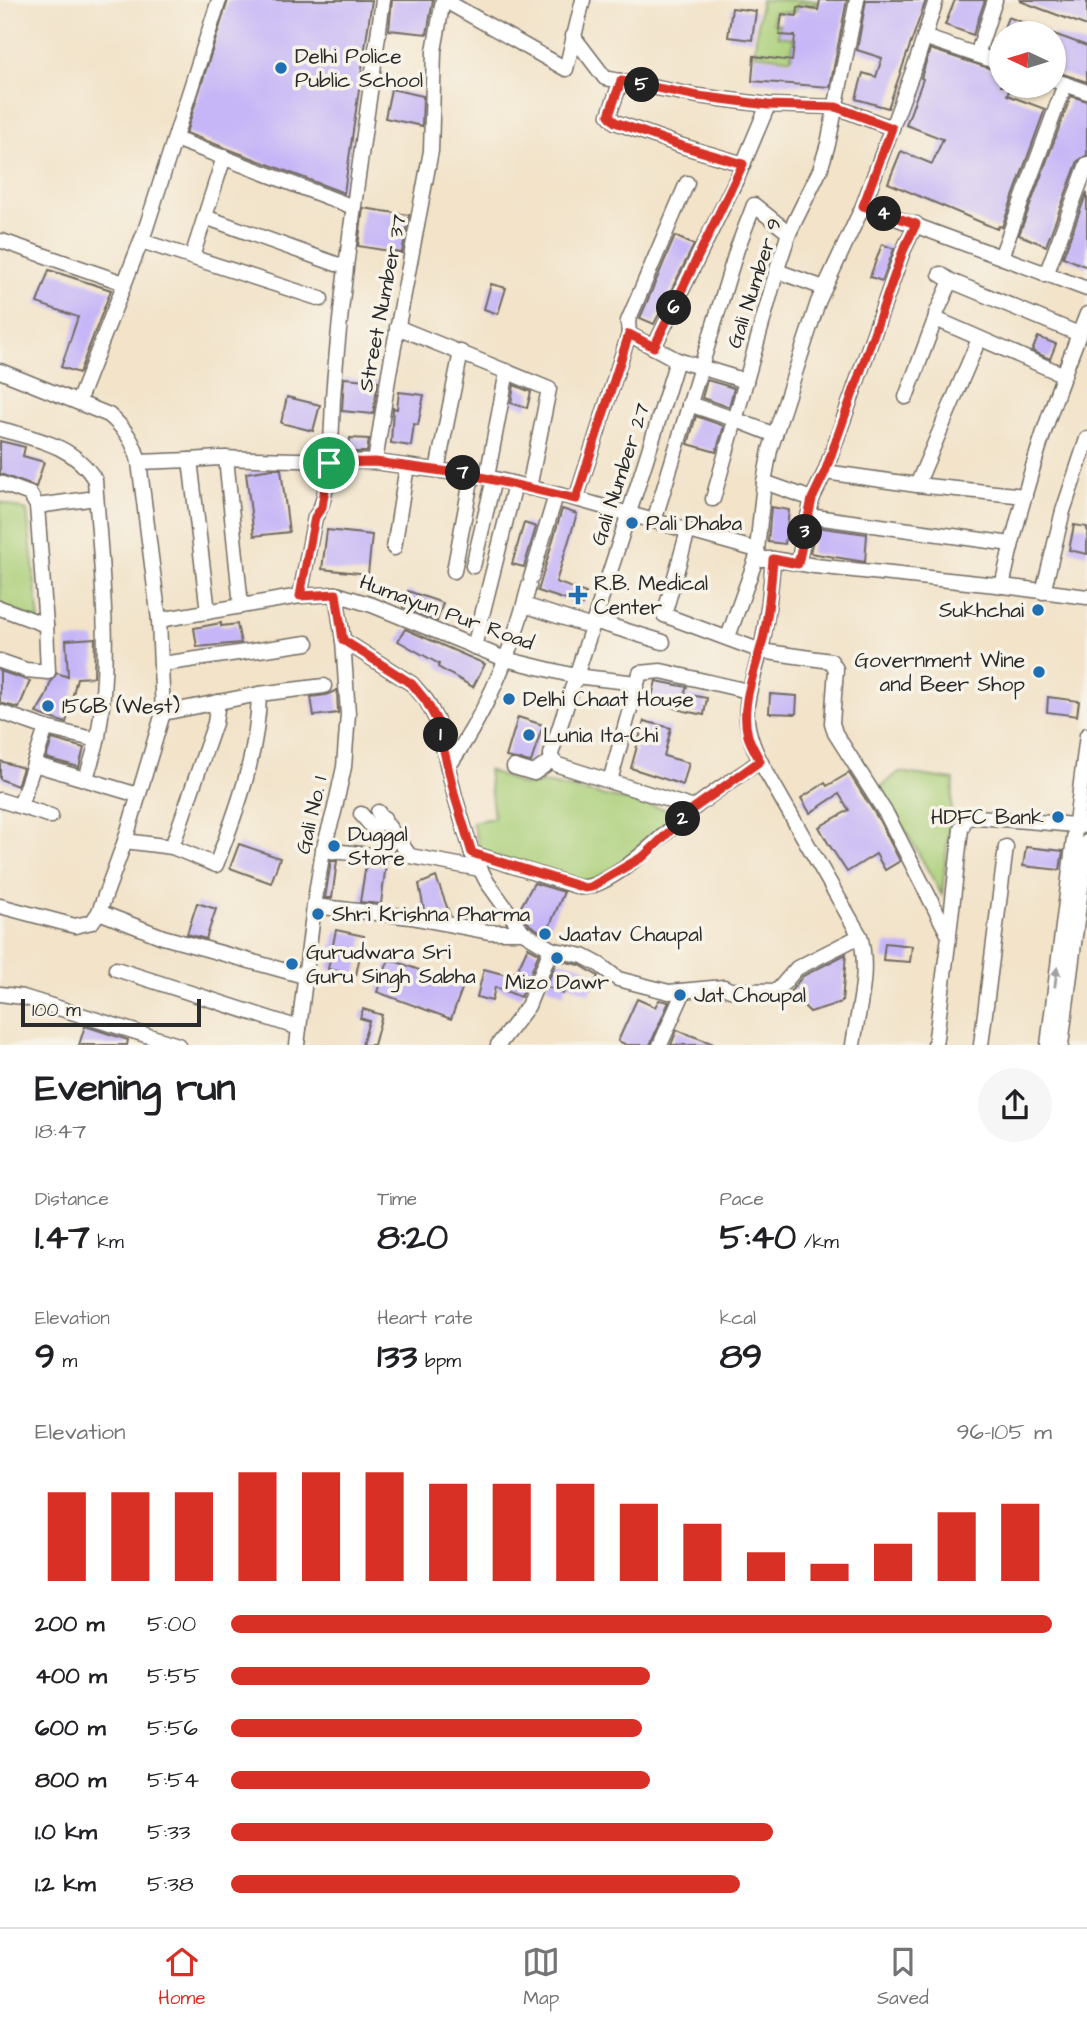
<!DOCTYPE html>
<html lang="en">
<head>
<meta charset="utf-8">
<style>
  body { margin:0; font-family:"Architects Daughter",sans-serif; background:#f6f6f6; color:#202124; height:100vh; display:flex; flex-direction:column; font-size:26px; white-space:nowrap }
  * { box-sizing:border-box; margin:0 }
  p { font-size:23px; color:#757577 }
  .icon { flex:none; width:38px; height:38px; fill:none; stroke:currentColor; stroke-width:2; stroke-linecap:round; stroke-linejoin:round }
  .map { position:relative; height:1045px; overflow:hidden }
  .drawer { display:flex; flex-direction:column; background:#fff; flex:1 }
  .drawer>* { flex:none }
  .needle { width:46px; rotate:274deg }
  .controls { position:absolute; left:989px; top:21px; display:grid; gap:14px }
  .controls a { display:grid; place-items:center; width:77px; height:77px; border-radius:50%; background:#fff; box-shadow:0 2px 5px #0004; font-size:35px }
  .scale { position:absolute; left:21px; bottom:18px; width:180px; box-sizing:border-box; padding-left:7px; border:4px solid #2b2b2b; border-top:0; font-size:19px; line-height:24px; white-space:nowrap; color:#2b2b2b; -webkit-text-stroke:5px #f7f3e8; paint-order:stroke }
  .pin { position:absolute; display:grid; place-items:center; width:60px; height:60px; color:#fff; margin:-30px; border:4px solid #fff; border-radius:50%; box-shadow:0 2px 7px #0007 }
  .km { position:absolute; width:35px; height:35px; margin:-18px; border-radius:50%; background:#222; color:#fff; font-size:19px; line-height:35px; text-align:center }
  .round { display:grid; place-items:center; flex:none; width:74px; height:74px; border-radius:37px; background:#f6f6f6 }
  .headline { display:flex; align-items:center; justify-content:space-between; height:119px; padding:0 35px }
  h1 { font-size:38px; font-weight:700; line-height:52px }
  .stats { display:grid; grid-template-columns:repeat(3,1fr); gap:10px; height:119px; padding:7px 35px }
  .stats div { display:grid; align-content:center }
  .stats b { font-size:35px; font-weight:700 }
  .stats small { font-size:19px; font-weight:400 }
  .stats p { font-size:19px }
  .chart { height:196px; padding:14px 35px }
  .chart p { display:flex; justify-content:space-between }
  .chart svg { width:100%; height:126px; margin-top:7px; stroke:#d93025; stroke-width:6 }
  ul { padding:0 35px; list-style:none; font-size:23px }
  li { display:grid; grid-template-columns:112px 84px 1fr; align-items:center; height:52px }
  li i { height:18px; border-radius:9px; background:#d93025 }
  .tabs { display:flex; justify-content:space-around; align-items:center; height:98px; border-top:2px solid #e0e0e0; background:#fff; font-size:19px; color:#757577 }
  .tabs a { display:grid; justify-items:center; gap:4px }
  .tabs .current { color:#d93025 }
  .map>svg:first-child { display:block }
  .green { fill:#abcf79; stroke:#6b7d52; stroke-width:2 }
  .building { fill:#c6b6f7 }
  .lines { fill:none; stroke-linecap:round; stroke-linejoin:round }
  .minor-casing { stroke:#716b62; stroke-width:17 }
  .minor { stroke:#fff; stroke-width:14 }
  .oneway { fill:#a0a0a0 }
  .route-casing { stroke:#fff; stroke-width:14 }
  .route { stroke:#d93025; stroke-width:9 }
  .poi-dot { fill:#1f6fb2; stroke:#f7f3e8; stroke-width:2.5 }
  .labels { text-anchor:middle; stroke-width:7; stroke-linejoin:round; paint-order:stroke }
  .poi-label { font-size:21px; fill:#2b2b2b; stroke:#f7f3e8; text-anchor:start }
  .street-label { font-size:21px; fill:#2b2b2b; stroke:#f7f3e8 }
</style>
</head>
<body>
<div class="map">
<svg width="1087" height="1045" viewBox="0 0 1087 1045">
  <rect width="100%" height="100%" fill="#f7f3e8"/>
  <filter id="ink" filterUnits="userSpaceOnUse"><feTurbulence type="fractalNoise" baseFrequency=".0143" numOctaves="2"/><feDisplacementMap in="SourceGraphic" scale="14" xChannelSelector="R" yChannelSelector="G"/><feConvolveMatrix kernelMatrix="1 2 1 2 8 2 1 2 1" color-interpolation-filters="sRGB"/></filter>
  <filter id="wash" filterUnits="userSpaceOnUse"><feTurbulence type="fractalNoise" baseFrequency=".00686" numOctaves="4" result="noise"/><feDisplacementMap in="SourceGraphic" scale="28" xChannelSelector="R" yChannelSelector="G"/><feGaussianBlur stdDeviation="1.57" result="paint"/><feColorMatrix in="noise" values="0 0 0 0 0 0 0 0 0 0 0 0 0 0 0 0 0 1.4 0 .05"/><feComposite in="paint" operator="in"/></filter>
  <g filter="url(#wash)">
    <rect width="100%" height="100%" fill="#f2e3c9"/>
    <g class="green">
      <polygon points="761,0 817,0 816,6 798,4 795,13 774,12 773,23 780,24 778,36 794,38 791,59 754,54"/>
      <polygon points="0,502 27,511 39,621 0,604"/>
      <polygon points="488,770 522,785 546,783 675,811 642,849 593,880 575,882 481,852 472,822 494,818"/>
      <polygon points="899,772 954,780 942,895 881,787"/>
    </g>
    <g id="blocks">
      <g class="building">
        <polygon points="228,0 372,0 344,193 186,133"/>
        <polygon points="392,0 433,0 427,34 389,30"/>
        <polygon points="820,0 847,0 830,87 752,81 754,56 792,61 795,36 779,35 782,14 797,16 798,7 818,10"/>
        <polygon points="866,0 926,0 888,108 856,99 863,73 876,77 882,58 857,50"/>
        <polygon points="955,0 985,0 973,35 945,25"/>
        <polygon points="1020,0 1087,0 1087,26 1020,1"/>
        <polygon points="732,8 756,11 752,40 728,37"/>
        <polygon points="1008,17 1049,32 1049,33 1002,33"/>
        <polygon points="1054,34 1087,46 1087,82 1054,71"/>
        <polygon points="930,49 1001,72 1001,86 1011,86 1007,95 1045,109 1002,227 999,226 997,229 888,183 901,151 932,164 943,139 906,125 923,79 921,78"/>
        <polygon points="391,89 423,96 422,126 385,118"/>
        <polygon points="1071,96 1087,101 1087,155 1078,161 1046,246 1019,235"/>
        <polygon points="1087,192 1087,267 1063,257"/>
        <polygon points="363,208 409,215 402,253 358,246"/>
        <polygon points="675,236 694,245 654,324 640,318"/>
        <polygon points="882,244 894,249 882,281 870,277"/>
        <polygon points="49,270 111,290 79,373 61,367 78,317 37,303"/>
        <polygon points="491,284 506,288 498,314 484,309"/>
        <polygon points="1038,337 1056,344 1050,359 1032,351"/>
        <polygon points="344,378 378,381 373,414 342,411"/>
        <polygon points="707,380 734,388 729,407 702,398"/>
        <polygon points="514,385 531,392 527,408 511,403"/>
        <polygon points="399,392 424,395 418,425 414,424 411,446 391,443 393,408 397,409"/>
        <polygon points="287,397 320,405 313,431 281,423"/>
        <polygon points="696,416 724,426 716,452 688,444"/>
        <polygon points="350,438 369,439 367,452 349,452"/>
        <polygon points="0,441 25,447 23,456 44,462 36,487 0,474"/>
        <polygon points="272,469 281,469 289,532 254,536 246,473"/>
        <polygon points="771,507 789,510 785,544 768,542"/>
        <polygon points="562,509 577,514 556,582 586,593 582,605 538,591"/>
        <polygon points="524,523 536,527 524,567 512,564"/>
        <polygon points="1074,525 1087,527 1087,554 1069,550"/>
        <polygon points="816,527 867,534 865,562 810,553"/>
        <polygon points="327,530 372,535 368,574 322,569"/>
        <polygon points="408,591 443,603 437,621 403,607"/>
        <polygon points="221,623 221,626 237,624 241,643 197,647 194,628"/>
        <polygon points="405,629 485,664 473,687 438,667 439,664 398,641"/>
        <polygon points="95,638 94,677 77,678 66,723 36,713 46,696 51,681 57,673 68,677 66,640"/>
        <polygon points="0,671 30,681 19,708 0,703"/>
        <polygon points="656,681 687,687 684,694 707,698 704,715 684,711 651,700"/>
        <polygon points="337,690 338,713 314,716 311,697 326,695"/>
        <polygon points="770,694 797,696 796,714 769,713"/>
        <polygon points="1048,697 1079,701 1077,716 1047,712"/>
        <polygon points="518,717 543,725 531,762 506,757"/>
        <polygon points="644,721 671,728 664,756 689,763 683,785 631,768"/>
        <polygon points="52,739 84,748 79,767 46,758"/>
        <polygon points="0,761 23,768 17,786 0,779"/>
        <polygon points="849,773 879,820 900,861 885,870 876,854 847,872 828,843 819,827 849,810 839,794 810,813 801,798 825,783 827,786"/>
        <polygon points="239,844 280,858 271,883 230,868"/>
        <polygon points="1026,847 1063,851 1060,870 1023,866"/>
        <polygon points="331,861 337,861 332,898 325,898"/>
        <polygon points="386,863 381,904 360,902 366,864 379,866"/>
        <polygon points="436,877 450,915 424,910 419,884"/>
        <polygon points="534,883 564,892 546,935 530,925 519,910"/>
        <polygon points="197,903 216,909 206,939 187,934"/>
        <polygon points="336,930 364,936 356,975 328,969"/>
        <polygon points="885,943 912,946 910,962 883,960"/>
        <polygon points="528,947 539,953 521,997 495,987 492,1001 477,997 484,969 510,976 512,972 516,973"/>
        <polygon points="846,954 842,1002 810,1012 790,992 803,976"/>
        <polygon points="389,959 463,986 451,1019 377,992"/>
        <polygon points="557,960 580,965 598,976 589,994 568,984 563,994 546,986"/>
        <polygon points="637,999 655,1007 659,1000 669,1002 650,1045 627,1045 618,1041"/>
        <polygon points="363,1009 382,1015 374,1045 362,1045 369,1021 360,1018"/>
        <polygon points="85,1026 128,1040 127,1045 79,1045"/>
        <polygon points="677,1030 714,1044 714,1045 671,1045"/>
      </g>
    </g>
  </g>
  <g filter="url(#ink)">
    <use href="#blocks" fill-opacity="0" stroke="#716b62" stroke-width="2"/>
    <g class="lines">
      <defs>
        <g id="minor">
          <polyline points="444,0 566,69 583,0"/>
          <polyline points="995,0 977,55 1001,63"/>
          <polyline points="573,36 605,78 698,96 768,105 836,107 892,128"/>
          <polyline points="924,37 977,55"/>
          <polyline points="1054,80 1087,92"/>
          <polyline points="621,81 609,115 615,122 682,146 743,164"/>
          <polyline points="175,139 348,205"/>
          <polyline points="687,183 628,321 629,334 677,360 746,381"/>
          <polyline points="863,206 1087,289"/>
          <polyline points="205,217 336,264"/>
          <polyline points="2,241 124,283"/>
          <polyline points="141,241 321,299"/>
          <polyline points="192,257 224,157"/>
          <polyline points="1001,257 1065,84"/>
          <polyline points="777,271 824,288"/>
          <polyline points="940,274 951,281 1079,334"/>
          <polyline points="1046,275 1087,164"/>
          <polyline points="951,281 936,314 938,320 1064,375"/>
          <polyline points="397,327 549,389 529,488"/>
          <polyline points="629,334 576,499 757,550"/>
          <polyline points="654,347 739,174 768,105"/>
          <path d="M 0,371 L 109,415 C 125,429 134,441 139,462 L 159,620 L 163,713 L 125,841 L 99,912 L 92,922 L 75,926 L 0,906"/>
          <polyline points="906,397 936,317"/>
          <polyline points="78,402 145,231 219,0"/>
          <polyline points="689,404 734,419 775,435"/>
          <path d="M 0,429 C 36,439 74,445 95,480 C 101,565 112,652 98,737 C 95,751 90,765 86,778"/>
          <polyline points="226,458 241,606"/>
          <polyline points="139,462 190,460"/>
          <polyline points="375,462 389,373 431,151 434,51 443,0"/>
          <polyline points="437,470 461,352"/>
          <polyline points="825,472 917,485 1025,496"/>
          <polyline points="487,477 507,371"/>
          <polyline points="764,482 812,499"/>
          <polyline points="0,483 30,494 37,506 46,625 0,608"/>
          <polyline points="917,485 979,339"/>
          <polyline points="713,499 779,263 789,233 820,170 828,144 857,0"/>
          <polyline points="37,506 96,498"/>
          <polyline points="808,516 1011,544"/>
          <polyline points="654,521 737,249 754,205 789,233"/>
          <polyline points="688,531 664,615 761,651 831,661 836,669 832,723 835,733 887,815 949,936 935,1045"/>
          <polyline points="394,548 407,466"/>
          <polyline points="773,559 760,559 757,550 764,482 770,450 818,302 863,206 917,60 936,0"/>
          <polyline points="798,563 812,499 825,472 903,251 916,224"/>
          <polyline points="473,566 494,479"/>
          <polyline points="454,571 472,475"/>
          <polyline points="531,578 556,495"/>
          <path d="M 1002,586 C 1022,493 1052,401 1087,314"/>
          <polyline points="1043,592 1063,511 1087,439"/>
          <path d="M 300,596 L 315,517 C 331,500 332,423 333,397 C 343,264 365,132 383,0"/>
          <polyline points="524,605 592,627"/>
          <polyline points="208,612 190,460 219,458 375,462 487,477 576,499"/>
          <polyline points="159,620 300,596 336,594 372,605 505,659 575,676 637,683"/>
          <polyline points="594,621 663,642"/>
          <polyline points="728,637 757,556"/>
          <polyline points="343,640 412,684 426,700 437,721 455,797 472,853 487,882 523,932"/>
          <polyline points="474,647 515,484"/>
          <polyline points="0,661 26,670 48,672 46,625"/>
          <polyline points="162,664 307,643"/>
          <polyline points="0,712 46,728 97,740"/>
          <polyline points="163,713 259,694 324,686"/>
          <path d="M 552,760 L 551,754 C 593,622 637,492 677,360"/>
          <polyline points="552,760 558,765 694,808"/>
          <polyline points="34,764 138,795"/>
          <path d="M 448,767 C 486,713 513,649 529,586"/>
          <polyline points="514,767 534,773 552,760"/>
          <polyline points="610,781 640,673 661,671 748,691"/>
          <polyline points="0,800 51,816"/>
          <polyline points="20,806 46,728"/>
          <polyline points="378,812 410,856 480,869"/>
          <polyline points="361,814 373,828 384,818"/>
          <path d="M 125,841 L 172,847 L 216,865 C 237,810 258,754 259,694"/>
          <polyline points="172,847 215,723 218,702"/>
          <polyline points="323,850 379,856 396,836"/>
          <path d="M 472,853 L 579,887 C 610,891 670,828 693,809 C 714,791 738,777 760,761"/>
          <polyline points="314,906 411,917 489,932 523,932 551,949 583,956 600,965 618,979 669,992 724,987 730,990 777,991 797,968 860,936"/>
          <polyline points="99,912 163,937 304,976"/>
          <polyline points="949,934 961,829 966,818 978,817 1087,826"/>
          <polyline points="116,969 299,1028"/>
          <polyline points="0,994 23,997 178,1045"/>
          <polyline points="297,1045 314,906 323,850 334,812 344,767 348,714 343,640 336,594"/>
          <polyline points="498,1045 528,1006 551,949"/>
          <polyline points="660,1045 684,991"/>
          <path d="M 853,1045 C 858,1010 870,971 860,936 L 760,761 C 734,708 752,692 763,640 C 768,613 771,587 773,559 L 815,566 L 996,585 L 1087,597"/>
          <polyline points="981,1045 1006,847"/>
          <polyline points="1048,1045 1087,735"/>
          <polyline points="1061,1045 1087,842"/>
        </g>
      </defs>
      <use href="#minor" class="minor-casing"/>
      <use href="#minor" class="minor"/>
    </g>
    <defs><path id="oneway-solid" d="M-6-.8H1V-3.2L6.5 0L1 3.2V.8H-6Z" transform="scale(1.75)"/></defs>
    <use class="oneway" href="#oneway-solid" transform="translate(1056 977) rotate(-83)"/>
  </g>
  <g class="lines" filter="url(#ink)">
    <defs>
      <path id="route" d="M 621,81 L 698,96 L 768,105 L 836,107 L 892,128 L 863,206 L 916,224 L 903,251 L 825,472 L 812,499 L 798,564 L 773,559 C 771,585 769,610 764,635 C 757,667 739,703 748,736 C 751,745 756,753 760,761 L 694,808 L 644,856 L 591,887 L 585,888 L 472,853 L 455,797 L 437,721 L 426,701 L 412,684 L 343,640 L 336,594 L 300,596 L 315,517 L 322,507 L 329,463 L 375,462 L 472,475 L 576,499 L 629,334 L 654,347 L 743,164 L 682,146 L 615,122 L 609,115 Z"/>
    </defs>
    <use href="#route" class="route-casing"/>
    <use href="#route" class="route"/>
  </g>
  <g class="poi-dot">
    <circle cx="281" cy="68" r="7"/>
    <circle cx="632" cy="523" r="7"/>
    <path d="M574.5 584.5h7v7h7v7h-7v7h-7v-7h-7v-7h7z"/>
    <circle cx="1038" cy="610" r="7"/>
    <circle cx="1039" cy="672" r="7"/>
    <circle cx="509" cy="699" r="7"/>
    <circle cx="48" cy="706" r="7"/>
    <circle cx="529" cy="735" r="7"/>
    <circle cx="1058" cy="817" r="7"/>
    <circle cx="334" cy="846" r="7"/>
    <circle cx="318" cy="914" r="7"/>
    <circle cx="545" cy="934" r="7"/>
    <circle cx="557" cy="958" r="7"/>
    <circle cx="292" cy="964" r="7"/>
    <circle cx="680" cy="995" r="7"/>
  </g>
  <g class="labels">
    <g class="poi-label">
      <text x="295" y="63">Delhi Police<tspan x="295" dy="24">Public School</tspan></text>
      <text x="646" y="530">Pali Dhaba</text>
      <text x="594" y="590">R.B. Medical<tspan x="594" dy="24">Center</tspan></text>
      <text x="1024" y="617" text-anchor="end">Sukhchai</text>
      <text x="1025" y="667" text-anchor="end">Government Wine<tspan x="1025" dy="24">and Beer Shop</tspan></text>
      <text x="523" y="706">Delhi Chaat House</text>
      <text x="62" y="713">156B (West)</text>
      <text x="543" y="742">Lunia Ita-Chi</text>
      <text x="1044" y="824" text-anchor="end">HDFC Bank</text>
      <text x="348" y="841">Duggal<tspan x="348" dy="24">Store</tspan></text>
      <text x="332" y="921">Shri Krishna Pharma</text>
      <text x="559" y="941">Jaatav Chaupal</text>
      <text x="306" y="959">Gurudwara Sri<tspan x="306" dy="24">Guru Singh Sabha</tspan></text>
      <text x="557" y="989" text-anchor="middle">Mizo Dawr</text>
      <text x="694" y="1002">Jat Choupal</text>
    </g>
    <g class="street-label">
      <text transform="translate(754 283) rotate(-72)" y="7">Gali Number 9</text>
      <text transform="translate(382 303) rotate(-79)" y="7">Street Number 37</text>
      <text transform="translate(620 474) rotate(-72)" y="7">Gali Number 27</text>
      <text transform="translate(447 612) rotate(20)" y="7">Humayun Pur Road</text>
      <text transform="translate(311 815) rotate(-77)" y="7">Gali No. 1</text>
    </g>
  </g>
</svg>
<div class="controls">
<a><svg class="needle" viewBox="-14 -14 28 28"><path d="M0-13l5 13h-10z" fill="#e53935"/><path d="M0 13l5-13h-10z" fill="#757577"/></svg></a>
</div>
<div class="scale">100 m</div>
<div class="pin" style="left:329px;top:463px;background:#1e9e55"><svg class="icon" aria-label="arrive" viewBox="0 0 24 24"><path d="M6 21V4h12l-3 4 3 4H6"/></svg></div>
<b class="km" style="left:441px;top:735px">1</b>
<b class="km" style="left:683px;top:819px">2</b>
<b class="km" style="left:805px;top:532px">3</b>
<b class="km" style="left:884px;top:214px">4</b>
<b class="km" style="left:642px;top:85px">5</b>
<b class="km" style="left:674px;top:308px">6</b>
<b class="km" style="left:463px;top:473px">7</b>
</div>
<section class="drawer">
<div class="headline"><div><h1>Evening run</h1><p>18:47</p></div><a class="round"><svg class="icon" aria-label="share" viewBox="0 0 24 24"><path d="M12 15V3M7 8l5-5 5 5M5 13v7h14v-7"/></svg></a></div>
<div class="stats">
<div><p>Distance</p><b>1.47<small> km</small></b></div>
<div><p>Time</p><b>8:20</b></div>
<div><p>Pace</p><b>5:40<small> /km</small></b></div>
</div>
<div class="stats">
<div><p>Elevation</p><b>9<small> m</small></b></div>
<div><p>Heart rate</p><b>133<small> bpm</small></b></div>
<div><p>kcal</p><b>89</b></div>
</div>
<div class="chart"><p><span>Elevation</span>96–105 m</p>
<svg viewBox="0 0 160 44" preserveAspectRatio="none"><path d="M5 44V13M15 44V13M25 44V13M35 44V6M45 44V6M55 44V6M65 44V10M75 44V10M85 44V10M95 44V17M105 44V24M115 44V34M125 44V38M135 44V31M145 44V20M155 44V17"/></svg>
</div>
<ul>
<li><b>200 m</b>5:00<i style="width:100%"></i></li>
<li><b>400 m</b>5:55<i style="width:51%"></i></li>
<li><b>600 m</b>5:56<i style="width:50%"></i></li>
<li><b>800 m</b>5:54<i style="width:51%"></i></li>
<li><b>1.0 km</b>5:33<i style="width:66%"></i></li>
<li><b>1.2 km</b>5:38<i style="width:62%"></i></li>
</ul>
</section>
<nav class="tabs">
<a class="current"><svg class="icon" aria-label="home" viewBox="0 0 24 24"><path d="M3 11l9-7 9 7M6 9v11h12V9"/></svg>Home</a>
<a><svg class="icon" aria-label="map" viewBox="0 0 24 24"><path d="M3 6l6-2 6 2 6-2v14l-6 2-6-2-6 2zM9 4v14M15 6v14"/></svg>Map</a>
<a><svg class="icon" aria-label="saved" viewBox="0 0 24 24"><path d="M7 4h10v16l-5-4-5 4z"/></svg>Saved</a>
</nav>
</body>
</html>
